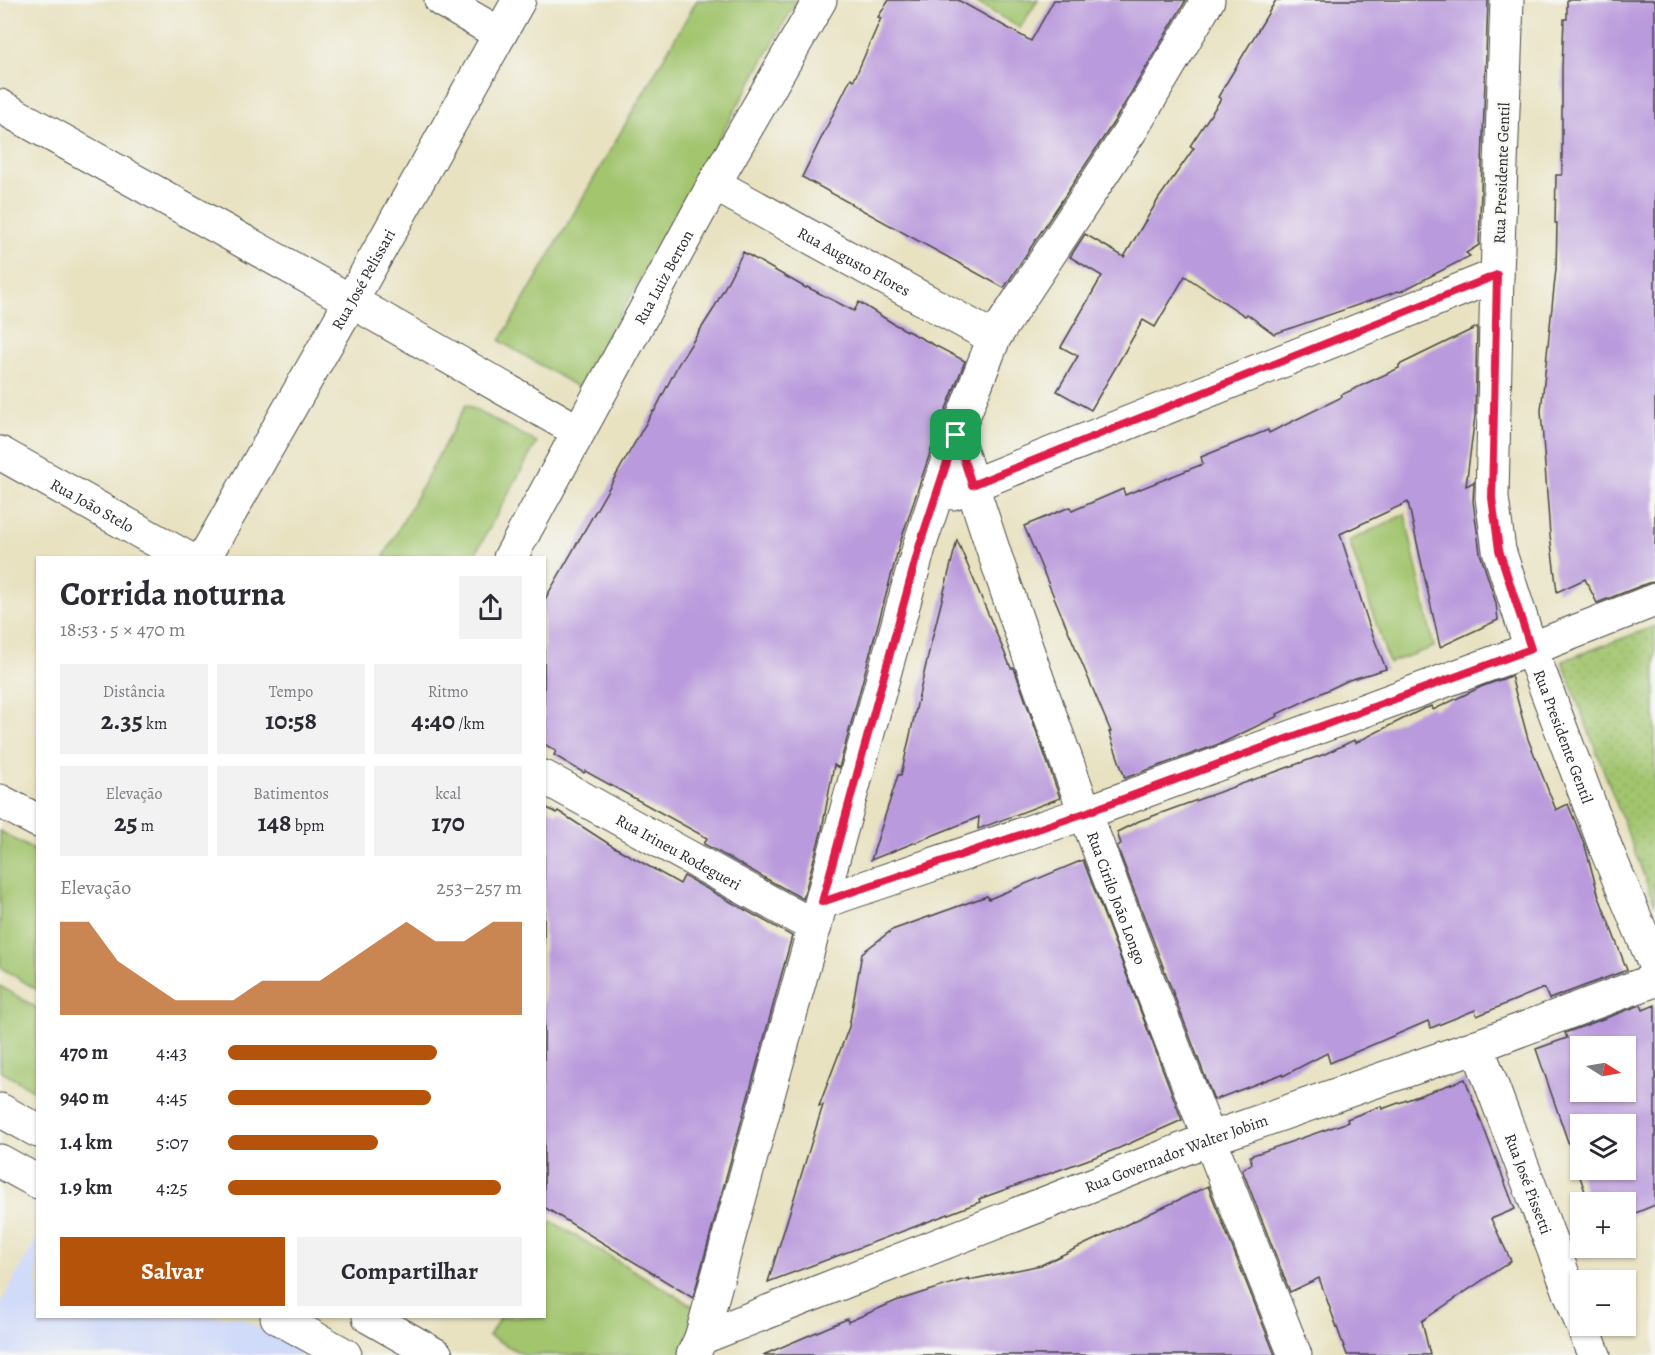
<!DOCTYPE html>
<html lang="pt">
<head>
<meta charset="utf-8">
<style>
  body { margin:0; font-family:Alegreya,serif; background:#f2f2f3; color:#2b2b33; height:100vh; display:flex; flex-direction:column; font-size:22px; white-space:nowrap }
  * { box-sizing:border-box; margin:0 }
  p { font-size:20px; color:#7c7c81 }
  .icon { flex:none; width:33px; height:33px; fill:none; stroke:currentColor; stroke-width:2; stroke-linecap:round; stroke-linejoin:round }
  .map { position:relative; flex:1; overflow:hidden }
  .panel { position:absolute; left:36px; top:556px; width:510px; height:762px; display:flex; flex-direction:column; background:#fff; border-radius:0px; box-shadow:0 2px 4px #0004 }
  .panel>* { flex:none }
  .needle { width:39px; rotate:101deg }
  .fabs { position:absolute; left:1570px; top:1036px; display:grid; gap:12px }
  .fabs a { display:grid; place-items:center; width:66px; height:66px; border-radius:0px; background:#fff; box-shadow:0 2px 4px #0004; font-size:30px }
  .pin { position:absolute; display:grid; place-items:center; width:51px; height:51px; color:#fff; margin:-26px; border-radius:12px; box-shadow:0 3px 9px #0006 }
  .round { display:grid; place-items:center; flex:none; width:63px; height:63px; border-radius:0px; background:#f2f2f3 }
  .summary { display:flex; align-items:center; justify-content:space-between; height:102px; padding:0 24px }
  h1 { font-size:33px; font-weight:700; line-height:45px }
  .metrics { display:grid; grid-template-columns:repeat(3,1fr); gap:9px; height:102px; padding:6px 24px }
  .metrics div { display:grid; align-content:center; border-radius:0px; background:#f2f2f3; text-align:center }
  .metrics b { font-size:26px; font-weight:700 }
  .metrics small { font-size:16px; font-weight:400 }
  .metrics p { font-size:16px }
  .chart { height:168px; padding:12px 24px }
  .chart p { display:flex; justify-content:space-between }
  .chart svg { width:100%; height:108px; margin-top:6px; fill:#b45309; opacity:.7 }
  .cta { display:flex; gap:12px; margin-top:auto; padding:12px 24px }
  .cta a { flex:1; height:69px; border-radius:0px; background:#b45309; color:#fff; font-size:24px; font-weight:700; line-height:69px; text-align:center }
  .cta a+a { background:#f2f2f3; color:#2b2b33 }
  ul { padding:0 24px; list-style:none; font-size:20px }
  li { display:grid; grid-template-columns:96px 72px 1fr; align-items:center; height:45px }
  li i { height:15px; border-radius:8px; background:#b45309 }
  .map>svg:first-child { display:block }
  .built { fill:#d0daf9 }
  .green { fill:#a2c56e; stroke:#66784c; stroke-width:1.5 }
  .park { fill:url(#park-dots); stroke:#66784c; stroke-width:1.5 }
  .building { fill:#b99adc; fill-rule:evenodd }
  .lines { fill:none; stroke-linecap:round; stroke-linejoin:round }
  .street-casing { stroke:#474642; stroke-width:35 }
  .street { stroke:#fff; stroke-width:33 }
  .route-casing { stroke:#fff; stroke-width:12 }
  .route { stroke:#e11d48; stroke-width:8 }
  .labels { text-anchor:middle; stroke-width:4.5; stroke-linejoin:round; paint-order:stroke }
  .street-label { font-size:16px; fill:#2b2b2b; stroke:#f6f6f2 }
</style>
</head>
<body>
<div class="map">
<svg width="1655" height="1355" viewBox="0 0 1655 1355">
  <defs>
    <pattern id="park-dots" width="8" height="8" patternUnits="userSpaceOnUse" patternTransform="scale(1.5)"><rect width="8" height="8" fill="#a2c56e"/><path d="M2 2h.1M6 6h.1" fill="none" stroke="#8ca95f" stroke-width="1.8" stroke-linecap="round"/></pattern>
  </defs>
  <rect width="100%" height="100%" fill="#f6f6f2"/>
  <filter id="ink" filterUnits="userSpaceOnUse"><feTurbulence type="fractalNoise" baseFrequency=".0167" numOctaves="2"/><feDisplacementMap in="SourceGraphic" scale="12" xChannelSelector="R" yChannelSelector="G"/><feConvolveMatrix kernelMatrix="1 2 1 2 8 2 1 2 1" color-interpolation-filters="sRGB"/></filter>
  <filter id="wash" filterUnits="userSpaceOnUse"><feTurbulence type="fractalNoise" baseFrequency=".008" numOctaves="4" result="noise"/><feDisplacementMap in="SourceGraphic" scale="24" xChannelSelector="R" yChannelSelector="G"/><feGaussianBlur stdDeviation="1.35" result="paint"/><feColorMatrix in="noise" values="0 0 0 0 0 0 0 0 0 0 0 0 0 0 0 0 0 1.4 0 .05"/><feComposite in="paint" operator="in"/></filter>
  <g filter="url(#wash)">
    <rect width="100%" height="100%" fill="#e8e2c1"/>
    <polygon class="built" points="37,1237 38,1317 239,1317 306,1355 0,1355 0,1305"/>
    <g class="green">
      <polygon points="697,0 797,0 579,388 500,341"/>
      <polygon points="972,0 1038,0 1020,28"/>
      <polygon points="466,405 537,442 473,558 383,558"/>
      <polygon points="1405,514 1434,647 1389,663 1349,541"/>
      <polygon points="0,831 37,852 37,990 0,967"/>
      <polygon points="0,986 37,1008 37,1092 0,1071"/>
      <polygon points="551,1221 705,1313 684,1355 524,1355 489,1336 500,1317 544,1317 545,1234"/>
    </g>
    <polygon class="park" points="1655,626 1655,905 1562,661"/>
    <g id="blocks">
      <g class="building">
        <polygon points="889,0 958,0 1031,41 1054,0 1186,0 1115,120 1004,288 802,177 851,78 854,80 881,18 878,17"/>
        <polygon points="1276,0 1488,0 1479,245 1466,253 1470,256 1400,292 1398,291 1274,334 1247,314 1245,316 1185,276 1155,327 1143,320 1091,410 1057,391 1078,356 1061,347 1102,276 1070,257 1085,234 1124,257 1159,198 1194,148 1190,146 1221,99 1218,97"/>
        <polygon points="1567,0 1655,0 1655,582 1648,583 1597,603 1585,579 1557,592 1550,535 1541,411 1556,269 1557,223 1555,223 1556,175 1562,175 1562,67 1564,19 1567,19"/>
        <polygon points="743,252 806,288 807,287 854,311 859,302 894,324 965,361 938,429 900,543 839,768 834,765 822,829 803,899 704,844 707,838 585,771 584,773 554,755 556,751 544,744 544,601 653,411 654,412 679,363 713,310"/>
        <polygon points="1477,327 1475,416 1466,486 1474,482 1473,501 1480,553 1496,603 1498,620 1440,647 1408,502 1340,534 1370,628 1386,669 1349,680 1277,714 1278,716 1222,743 1125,778 1109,732 1111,732 1024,526 1070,507 1072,511 1123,489 1125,495 1203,464 1201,457 1268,430 1269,433 1342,397 1341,395 1399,368 1399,365"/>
        <polygon points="957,540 1011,668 1014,668 1060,798 978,829 979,817 871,860 898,775 901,775 930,647"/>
        <polygon points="1511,676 1528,739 1556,810 1568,804 1585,846 1599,897 1627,970 1549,999 1544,988 1477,1016 1475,1010 1431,1028 1428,1021 1330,1063 1327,1053 1283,1076 1282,1074 1214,1100 1117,846 1121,844 1117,832 1139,821 1325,754 1354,740 1355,743 1423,709 1432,706 1433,710 1483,686"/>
        <polygon points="544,806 556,813 558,811 609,844 680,884 684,876 792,936 693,1298 544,1207"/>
        <polygon points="1083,860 1182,1120 1117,1149 979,1199 980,1202 768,1282 823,1105 819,1106 849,1027 862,953 892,930 987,896 989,899"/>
        <path d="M 1641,1005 L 1643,1010 L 1655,1005 L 1655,1205 L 1626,1217 L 1626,1203 L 1589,1203 L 1536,1049 L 1567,1038 L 1565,1033 ZM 1581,1047 L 1626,1047 L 1626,1092 L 1581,1092 ZM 1581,1125 L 1626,1125 L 1626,1170 L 1581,1170 Z"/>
        <polygon points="1465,1079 1515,1209 1491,1219 1511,1261 1422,1321 1430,1355 1347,1355 1319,1278 1290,1292 1242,1169 1252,1164 1250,1156 1348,1122 1347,1119 1381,1106 1382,1109"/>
        <polygon points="1208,1186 1275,1355 763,1355 847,1319 848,1322 896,1301 969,1278 969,1280 1041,1265"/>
      </g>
    </g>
  </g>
  <g filter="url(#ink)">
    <use href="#blocks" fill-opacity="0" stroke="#474642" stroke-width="1.5"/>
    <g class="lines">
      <defs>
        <g id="street">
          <polyline points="441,0 500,34"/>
          <path id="s1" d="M 1507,0 L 1497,275 L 1492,498 L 1499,550 L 1531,649 L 1607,851 L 1655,965"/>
          <polyline points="0,106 351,301 578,431"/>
          <path id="s2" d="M 714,184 L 994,338"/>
          <path id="s3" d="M 956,435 C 1054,747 1174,1051 1295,1355"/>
          <path id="s4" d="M 0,453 L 187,558"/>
          <polyline points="953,493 1497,275"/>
          <path id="s5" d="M 204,558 L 351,301 L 519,0"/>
          <path id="s6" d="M 510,558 L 714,184 L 820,0"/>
          <path id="s7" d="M 544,777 L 815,927"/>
          <polyline points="0,801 38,821"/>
          <polyline points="822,902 1085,813 1531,649 1655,600"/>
          <path id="s8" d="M 1477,1046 L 1581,1322"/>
          <polyline points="0,1110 38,1131"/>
          <polyline points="0,1161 38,1182"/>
          <polyline points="277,1317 345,1355"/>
          <polyline points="369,1317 436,1355"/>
          <polyline points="1583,1326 1594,1355"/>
          <path id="s9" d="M 701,1338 L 1209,1139 L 1477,1046 L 1655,980"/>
          <polyline points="693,1355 701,1338 920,544 956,435 994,338 1131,130 1208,0"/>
        </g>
      </defs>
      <use href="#street" class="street-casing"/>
      <use href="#street" class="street"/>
    </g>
  </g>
  <g class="lines" filter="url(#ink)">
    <defs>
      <polygon id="route" points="1497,275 1492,498 1499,550 1531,649 1085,813 822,902 920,544 956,435 972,485"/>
    </defs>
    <use href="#route" class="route-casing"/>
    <use href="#route" class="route"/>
  </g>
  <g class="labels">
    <g class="street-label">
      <text transform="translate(1501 173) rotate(-88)" y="6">Rua Presidente Gentil</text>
      <text dy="6" stroke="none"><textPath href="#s2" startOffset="160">Rua Augusto Flores</textPath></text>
      <text dy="6" stroke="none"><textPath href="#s6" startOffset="320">Rua Luiz Berton</textPath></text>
      <text dy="6" stroke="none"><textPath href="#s5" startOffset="321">Rua José Pelissari</textPath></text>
      <text dy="6" stroke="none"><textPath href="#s4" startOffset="106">Rua João Stelo</textPath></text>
      <text dy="6" stroke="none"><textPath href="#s1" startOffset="748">Rua Presidente Gentil</textPath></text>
      <text dy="6" stroke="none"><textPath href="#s7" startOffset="154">Rua Irineu Rodegueri</textPath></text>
      <text dy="6" stroke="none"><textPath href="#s3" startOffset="490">Rua Cirilo João Longo</textPath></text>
      <text dy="6" stroke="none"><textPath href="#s9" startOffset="510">Rua Governador Walter Jobim</textPath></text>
      <text dy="6" stroke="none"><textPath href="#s8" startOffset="147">Rua José Pissetti</textPath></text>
    </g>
  </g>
</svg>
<div class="fabs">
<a><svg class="needle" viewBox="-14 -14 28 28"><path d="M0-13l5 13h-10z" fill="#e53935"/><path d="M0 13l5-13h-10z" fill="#7c7c81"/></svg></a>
<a><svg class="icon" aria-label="layers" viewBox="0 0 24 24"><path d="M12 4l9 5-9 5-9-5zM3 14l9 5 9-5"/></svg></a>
<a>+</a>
<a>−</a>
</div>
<div class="pin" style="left:956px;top:435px;background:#1e9e55"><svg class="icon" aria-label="arrive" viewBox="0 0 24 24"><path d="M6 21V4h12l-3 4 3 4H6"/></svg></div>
<section class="panel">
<div class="summary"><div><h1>Corrida noturna</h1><p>18:53 · 5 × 470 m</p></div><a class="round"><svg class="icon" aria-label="share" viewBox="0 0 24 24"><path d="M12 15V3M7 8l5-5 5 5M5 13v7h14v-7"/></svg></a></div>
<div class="metrics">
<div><p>Distância</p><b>2.35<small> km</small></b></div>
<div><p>Tempo</p><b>10:58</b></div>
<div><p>Ritmo</p><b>4:40<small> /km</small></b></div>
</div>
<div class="metrics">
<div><p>Elevação</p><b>25<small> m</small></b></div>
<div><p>Batimentos</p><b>148<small> bpm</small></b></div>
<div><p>kcal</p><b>170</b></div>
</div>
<div class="chart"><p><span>Elevação</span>253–257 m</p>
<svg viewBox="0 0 160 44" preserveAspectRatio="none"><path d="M0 44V6L10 6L20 22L30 30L40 38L50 38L60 38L70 30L80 30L90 30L100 22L110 14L120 6L130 14L140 14L150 6L160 6V44z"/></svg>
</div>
<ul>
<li><b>470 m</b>4:43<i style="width:71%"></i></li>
<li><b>940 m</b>4:45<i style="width:69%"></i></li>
<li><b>1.4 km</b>5:07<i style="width:51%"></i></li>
<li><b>1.9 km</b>4:25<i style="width:93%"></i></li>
</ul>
<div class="cta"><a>Salvar</a><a>Compartilhar</a></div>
</section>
</div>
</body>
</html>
